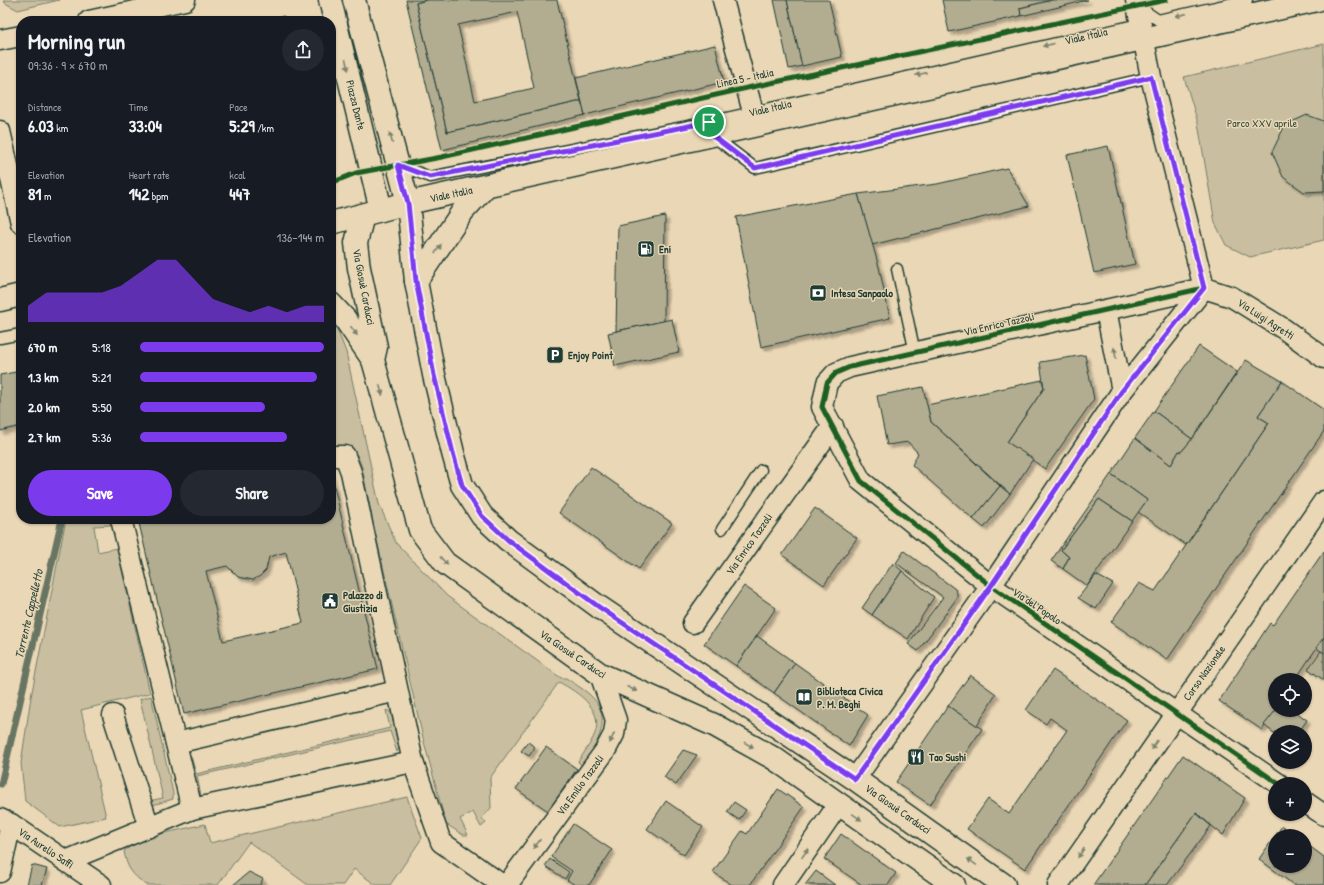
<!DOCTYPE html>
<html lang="en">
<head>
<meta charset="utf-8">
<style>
  body { margin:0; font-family:"Patrick Hand",sans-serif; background:#242831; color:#f1f3f6; height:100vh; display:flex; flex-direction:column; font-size:15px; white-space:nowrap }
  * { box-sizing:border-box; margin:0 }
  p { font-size:13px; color:#9ea1a6 }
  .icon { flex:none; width:22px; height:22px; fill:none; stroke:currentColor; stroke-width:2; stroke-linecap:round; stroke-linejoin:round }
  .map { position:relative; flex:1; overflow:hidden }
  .drawer { position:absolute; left:16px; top:16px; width:320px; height:508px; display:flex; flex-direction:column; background:#171b24; border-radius:16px; box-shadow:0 1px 3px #0004 }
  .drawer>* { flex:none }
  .tools { position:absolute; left:1268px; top:673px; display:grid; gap:8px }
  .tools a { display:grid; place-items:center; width:44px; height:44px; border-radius:50%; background:#171b24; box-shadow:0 1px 3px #0004; font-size:20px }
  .pin { position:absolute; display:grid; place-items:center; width:34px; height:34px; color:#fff; margin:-17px; border:2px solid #fff; border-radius:50%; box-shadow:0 1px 4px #0007 }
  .round { display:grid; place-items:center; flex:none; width:42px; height:42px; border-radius:21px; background:#242831 }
  .overview { display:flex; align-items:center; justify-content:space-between; height:68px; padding:0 12px }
  h1 { font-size:22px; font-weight:800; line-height:30px }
  .metrics { display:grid; grid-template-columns:repeat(3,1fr); gap:6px; height:68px; padding:4px 12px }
  .metrics div { display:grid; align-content:center }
  .metrics b { font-size:17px; font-weight:800 }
  .metrics small { font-size:11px; font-weight:400 }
  .metrics p { font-size:11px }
  .chart { height:112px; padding:8px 12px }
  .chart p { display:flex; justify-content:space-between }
  .chart svg { width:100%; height:72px; margin-top:4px; fill:#7c3aed; opacity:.7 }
  .button { display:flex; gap:8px; margin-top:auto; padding:8px 12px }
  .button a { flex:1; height:46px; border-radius:24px; background:#7c3aed; color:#fff; font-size:16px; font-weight:800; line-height:46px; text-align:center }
  .button a+a { background:#242831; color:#f1f3f6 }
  ul { padding:0 12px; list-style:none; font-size:13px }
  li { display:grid; grid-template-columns:64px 48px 1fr; align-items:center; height:30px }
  li i { height:10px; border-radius:5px; background:#7c3aed }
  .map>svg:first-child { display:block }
  .green { fill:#c9bea0; stroke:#747e6a }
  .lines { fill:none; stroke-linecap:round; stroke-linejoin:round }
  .stream { stroke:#687563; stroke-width:7 }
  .building { fill:#b2ac91; stroke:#1f3d34; fill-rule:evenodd; filter:url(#shadow) }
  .service-casing { stroke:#1f3d34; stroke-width:13 }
  .minor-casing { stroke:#1f3d34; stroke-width:23 }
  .tertiary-casing { stroke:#1f3d34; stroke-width:25 }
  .primary-casing { stroke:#1f3d34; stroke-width:25 }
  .service { stroke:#ead7b5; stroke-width:10 }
  .minor { stroke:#ead7b5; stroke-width:20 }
  .tertiary { stroke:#ead7b5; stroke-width:22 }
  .primary { stroke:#ead7b5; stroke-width:22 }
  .cycleway-casing { stroke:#ead7b5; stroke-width:8 }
  .cycleway { stroke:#1b5e20; stroke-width:5 }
  .oneway { fill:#7a826e }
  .route-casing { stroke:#fff; stroke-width:8 }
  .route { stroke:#7c3aed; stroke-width:5 }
  .labels { text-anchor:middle; stroke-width:3; stroke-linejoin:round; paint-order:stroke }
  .street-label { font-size:11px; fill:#1f3d34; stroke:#ead7b5 }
  .park-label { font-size:11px; fill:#304a3f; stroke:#ead7b5 }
  .poi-label { font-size:11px; font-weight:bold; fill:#1f3d34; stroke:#ead7b5; text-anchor:start }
  .water-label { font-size:12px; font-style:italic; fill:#314b40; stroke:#ead7b5 }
</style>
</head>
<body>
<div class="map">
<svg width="1324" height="885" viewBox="0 0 1324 885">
  <defs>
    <filter id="shadow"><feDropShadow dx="3.5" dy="3.5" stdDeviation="1" flood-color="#0004"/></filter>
  </defs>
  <rect width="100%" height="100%" fill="#ead7b5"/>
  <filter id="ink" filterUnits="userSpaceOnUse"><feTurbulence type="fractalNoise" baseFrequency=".025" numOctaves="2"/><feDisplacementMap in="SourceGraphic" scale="8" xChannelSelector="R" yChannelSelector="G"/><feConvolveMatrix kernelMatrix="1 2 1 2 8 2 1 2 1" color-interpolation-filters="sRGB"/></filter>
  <g filter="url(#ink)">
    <g class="green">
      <polygon points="4,0 59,0 18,10 5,3"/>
      <polygon points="1324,44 1324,240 1250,257 1226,245 1215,223 1198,123 1184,77"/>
      <path d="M 331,324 L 337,329 L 346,352 L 379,504 L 396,543 L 447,596 L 561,678 L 566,678 C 573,683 582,688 589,694 C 615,717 597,743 583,766 L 578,762 C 583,754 589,746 593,738 C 607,711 579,693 559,682 L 490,778 L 491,808 L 482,818 L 486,823 L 481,827 L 473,812 L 460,819 L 468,835 L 463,835 L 446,824 L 424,742 L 374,528 L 362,467 L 357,455 L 349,448 L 331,446 Z"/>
      <polygon points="66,519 111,519 110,525 94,526 98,552 117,548 150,693 81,710 106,817 60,827 25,801 21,763 31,697"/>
      <polygon points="151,696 173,793 173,799 146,807 144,802 163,798 140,699"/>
      <polygon points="386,710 391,712 399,748 397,752 390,731 197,776 201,795 198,796 188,754 191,756 196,774 390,728"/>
      <path d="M 407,797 L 422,838 L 390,885 L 376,885 L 354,869 L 343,885 L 308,885 L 249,842 L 218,885 L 146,885 C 132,874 127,869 124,851 L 143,838 L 205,824 L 210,843 Z"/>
    </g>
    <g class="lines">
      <polyline class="stream" points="1,784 62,519"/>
    </g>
    <g class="building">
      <polygon points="406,0 427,0 416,3 447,132 581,101 585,115 442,150"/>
      <path d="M 427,0 L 557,0 L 581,101 L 447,132 L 416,3 ZM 517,12 L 534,88 L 475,101 L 458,25 Z"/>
      <polygon points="774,0 787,0 802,66 789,69"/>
      <polygon points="787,0 829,0 842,57 802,66"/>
      <polygon points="942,0 1052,0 1020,8 1021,16 949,32"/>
      <polygon points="1052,0 1088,0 1021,16 1020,8"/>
      <polygon points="284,16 285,21 262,21"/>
      <polygon points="715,45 724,82 585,115 576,78"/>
      <polygon points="1307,115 1324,121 1324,191 1304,192 1283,177 1272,152 1285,125"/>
      <polygon points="1108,146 1135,264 1094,273 1067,155"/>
      <polygon points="1007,168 1029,206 872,245 858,194 937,184"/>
      <polygon points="858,194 879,267 890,318 761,347 736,217"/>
      <polygon points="665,216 664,321 616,331 618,226"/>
      <polygon points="672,319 679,352 615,366 608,333"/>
      <polygon points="1199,346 1237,372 1192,439 1154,411"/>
      <polygon points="1085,355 1094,399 1045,469 1007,442 1044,388 1040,362"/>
      <polygon points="1246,360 1282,381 1258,416 1269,423 1186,545 1138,512 1147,500 1111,474 1135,438 1171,465 1179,451 1181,452 1192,439"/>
      <polygon points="21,371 21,426 0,431 0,375"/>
      <polygon points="1042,380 1044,388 1007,442 1033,459 1010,494 931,422 927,405"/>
      <polygon points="1282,381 1324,410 1324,431 1167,660 1111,622 1139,583 1155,591 1269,423 1258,416"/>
      <polygon points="923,387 931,422 1000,486 973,519 912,465 918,453 908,442 887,445 877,396"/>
      <polygon points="1154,411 1192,439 1181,452 1179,451 1171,465 1135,438"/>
      <polygon points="591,467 672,523 639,569 559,513"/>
      <path d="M 331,474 L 378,669 L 184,714 L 138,519 L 331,519 ZM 286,552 L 303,623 L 223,641 L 206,571 L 227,566 L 238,577 L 253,580 L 260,576 L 266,570 L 269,557 Z"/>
      <polygon points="1111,474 1147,500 1132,521 1099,499 1061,550 1069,557 1063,569 1051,561"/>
      <polygon points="1000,486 1010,494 984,528 973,519"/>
      <polygon points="1099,499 1132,521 1087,586 1063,569 1069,557 1061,550"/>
      <polygon points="815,508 857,538 824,585 782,555"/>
      <polygon points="904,551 955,589 957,593 957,598 918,651 908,644 943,597 896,563"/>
      <polygon points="1324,551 1324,637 1295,680 1275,680 1276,710 1262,730 1219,701 1270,623 1273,625"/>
      <polygon points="893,563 902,571 872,615 862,608"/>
      <polygon points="902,571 934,597 908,639 872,615"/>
      <polygon points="1096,575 1113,584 1096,609 1078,598"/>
      <polygon points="744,586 776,608 736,666 704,644"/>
      <polygon points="757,636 795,663 774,693 736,666"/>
      <polygon points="1324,637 1324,653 1316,648"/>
      <polygon points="1321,651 1324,653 1324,680 1308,669"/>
      <polygon points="795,663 868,715 849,746 774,693"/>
      <polygon points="1053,670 1127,720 1025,869 967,829 988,799 1009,814 1067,730 1050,718 1046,724 1026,710"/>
      <polygon points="970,675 996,694 977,726 948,706"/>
      <polygon points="948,706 982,729 930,805 896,782"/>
      <polygon points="1276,710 1293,710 1307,720 1299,732 1275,732 1275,734 1264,725"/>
      <polygon points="528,742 535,747 529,756 521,751"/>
      <polygon points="546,747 577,769 548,811 516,789"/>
      <polygon points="683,750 697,755 676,785 664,777"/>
      <polygon points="1183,755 1245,798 1223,835 1196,813 1145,885 1093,885"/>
      <polygon points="778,789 804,807 750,885 732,885 713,872 742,831 747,834"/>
      <polygon points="666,801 703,827 684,855 647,829"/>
      <polygon points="734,802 746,810 739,820 727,812"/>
      <polygon points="1196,813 1211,826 1167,885 1145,885"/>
      <polygon points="573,824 612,850 589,885 575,885 567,880 572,871 551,857"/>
      <polygon points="1282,826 1296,836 1275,836"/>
      <polygon points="841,834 896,873 888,885 862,885 824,859"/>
      <polygon points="1275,836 1275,866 1305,866 1305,843 1324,857 1324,885 1294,885 1259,859"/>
      <polygon points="550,859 569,872 565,879 545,866"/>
      <polygon points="32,865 47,869 42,885 27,885"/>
      <polygon points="816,871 835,885 805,885"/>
      <polygon points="249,872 263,879 260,885 233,885"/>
    </g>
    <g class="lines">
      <defs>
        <g id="service">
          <polyline points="1139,7 1158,20 1247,0"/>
          <polyline points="713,136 755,168 1151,77"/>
          <polyline points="399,165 430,177 709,122 1140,24"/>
          <polyline points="897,269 915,353"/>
          <polyline points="0,338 21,334"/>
          <polyline points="722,529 761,470"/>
        </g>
        <g id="minor">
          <polyline points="723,0 753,112"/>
          <polyline points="1136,0 1151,77 1204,288"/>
          <polyline points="89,21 185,0"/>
          <polyline points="0,40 21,36"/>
          <polyline points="0,131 21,223"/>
          <polyline points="1204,288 850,367 836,373 827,383 822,407 861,481 991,586 1279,784"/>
          <polyline points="1204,288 1232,297 1284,329 1324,358"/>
          <polyline points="1106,310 1122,391"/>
          <polyline points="331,456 345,456 351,472 413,762"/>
          <polyline points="121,519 192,809"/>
          <polyline points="693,623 833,426"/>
          <polyline points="113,715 149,827"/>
          <polyline points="176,743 397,691"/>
          <polyline points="855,779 991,586 1122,391 1204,288"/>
          <polyline points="1305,802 1324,815"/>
          <polyline points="0,819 11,824 101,885"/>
          <polyline points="66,861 192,809 413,762 441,842 502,885"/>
          <polyline points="0,872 11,824"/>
          <polyline points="507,885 605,751 614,734 616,720 600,674"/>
          <polyline points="783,885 838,805"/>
          <polyline points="1058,885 1324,501"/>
        </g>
        <g id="tertiary">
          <polyline points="330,0 381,210"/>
          <polyline points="354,0 408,203"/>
        </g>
        <g id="primary">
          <polyline points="408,203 416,281 434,375 453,453 462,485 482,516 508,540 599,607 855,779 1004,885"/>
          <polyline points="363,215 356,243 359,268 376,347 373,360 420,530 445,563 600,674 714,725 775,759 954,885"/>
          <polyline points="331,223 408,203 1317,0"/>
          <polyline points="416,281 463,211 485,187"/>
          <polyline points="0,300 21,295"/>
          <polyline points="331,304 345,319 373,360"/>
        </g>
      </defs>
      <use href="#service" class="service-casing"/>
      <use href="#minor" class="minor-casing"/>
      <use href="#tertiary" class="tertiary-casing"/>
      <use href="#primary" class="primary-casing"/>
      <use href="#service" class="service"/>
      <use href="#minor" class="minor"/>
      <use href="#tertiary" class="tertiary"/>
      <use href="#primary" class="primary"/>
      <defs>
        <g id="cycleway">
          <polyline points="331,183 356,173 442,157 747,88 1166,0"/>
          <polyline points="1204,288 850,367 836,373 827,383 822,407 861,481 991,586 1279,784"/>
        </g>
      </defs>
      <use href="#cycleway" class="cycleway-casing"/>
      <use href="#cycleway" class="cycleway"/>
    </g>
    <defs><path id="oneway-solid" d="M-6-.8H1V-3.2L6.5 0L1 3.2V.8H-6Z"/></defs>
    <g class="oneway">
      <use href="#oneway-solid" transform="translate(1181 15) rotate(167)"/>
      <use href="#oneway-solid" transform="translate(1048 45) rotate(167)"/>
      <use href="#oneway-solid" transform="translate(347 65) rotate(76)"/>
      <use href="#oneway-solid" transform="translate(921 74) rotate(167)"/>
      <use href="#oneway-solid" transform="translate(391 138) rotate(-105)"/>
      <use href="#oneway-solid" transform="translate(438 249) rotate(-57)"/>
      <use href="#oneway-solid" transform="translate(354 331) rotate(55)"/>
      <use href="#oneway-solid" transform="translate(1115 353) rotate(-101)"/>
      <use href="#oneway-solid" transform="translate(381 390) rotate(75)"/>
      <use href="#oneway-solid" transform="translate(444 561) rotate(47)"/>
      <use href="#oneway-solid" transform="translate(632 689) rotate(24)"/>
      <use href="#oneway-solid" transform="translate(612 738) rotate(114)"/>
      <use href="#oneway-solid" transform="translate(749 745) rotate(29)"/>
      <use href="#oneway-solid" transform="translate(1154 745) rotate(124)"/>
      <use href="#oneway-solid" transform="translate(857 817) rotate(35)"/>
      <use href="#oneway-solid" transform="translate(537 844) rotate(126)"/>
      <use href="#oneway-solid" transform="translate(805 853) rotate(-55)"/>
      <use href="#oneway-solid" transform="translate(1081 853) rotate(124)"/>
      <use href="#oneway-solid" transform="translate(972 862) rotate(-145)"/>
    </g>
  </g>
  <g class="lines" filter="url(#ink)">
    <defs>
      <polygon id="route" points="1151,77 1204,288 1122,391 991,586 855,779 599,607 508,540 482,516 462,485 453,453 434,375 416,281 408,203 398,165 430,177 709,122 713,136 755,168"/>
    </defs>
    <use href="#route" class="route-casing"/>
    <use href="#route" class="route"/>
  </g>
  <defs>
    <symbol id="fuel-square" viewBox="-11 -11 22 22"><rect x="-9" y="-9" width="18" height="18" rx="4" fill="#1f3d34" stroke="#ead7b5"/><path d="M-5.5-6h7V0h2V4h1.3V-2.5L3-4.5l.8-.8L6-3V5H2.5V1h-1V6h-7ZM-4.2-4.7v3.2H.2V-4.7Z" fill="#fff"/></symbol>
    <symbol id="bank-square" viewBox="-11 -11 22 22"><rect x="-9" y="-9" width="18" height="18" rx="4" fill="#1f3d34" stroke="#ead7b5"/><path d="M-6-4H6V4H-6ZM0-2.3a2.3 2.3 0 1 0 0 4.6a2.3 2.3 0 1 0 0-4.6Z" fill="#fff"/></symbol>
    <symbol id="parking-square" viewBox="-11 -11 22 22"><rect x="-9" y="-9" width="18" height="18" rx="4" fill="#1f3d34" stroke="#ead7b5"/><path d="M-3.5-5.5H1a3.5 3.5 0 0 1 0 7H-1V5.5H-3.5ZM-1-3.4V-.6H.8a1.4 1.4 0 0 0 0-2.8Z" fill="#fff"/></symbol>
    <symbol id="civic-square" viewBox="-11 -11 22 22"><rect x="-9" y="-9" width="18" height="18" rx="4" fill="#1f3d34" stroke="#ead7b5"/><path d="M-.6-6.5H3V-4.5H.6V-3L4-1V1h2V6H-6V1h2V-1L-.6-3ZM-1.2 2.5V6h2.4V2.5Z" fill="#fff"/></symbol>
    <symbol id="library-square" viewBox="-11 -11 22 22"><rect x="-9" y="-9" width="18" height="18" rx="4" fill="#1f3d34" stroke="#ead7b5"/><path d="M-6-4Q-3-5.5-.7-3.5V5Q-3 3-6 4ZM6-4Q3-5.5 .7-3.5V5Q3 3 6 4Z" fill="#fff"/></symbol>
    <symbol id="restaurant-square" viewBox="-11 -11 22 22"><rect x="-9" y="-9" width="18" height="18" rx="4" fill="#1f3d34" stroke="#ead7b5"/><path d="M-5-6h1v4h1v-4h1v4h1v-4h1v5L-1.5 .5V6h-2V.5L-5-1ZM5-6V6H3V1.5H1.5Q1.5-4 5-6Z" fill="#fff"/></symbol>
  </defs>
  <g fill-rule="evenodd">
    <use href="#fuel-square" x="636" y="239" width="20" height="20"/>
    <use href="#bank-square" x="808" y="283" width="20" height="20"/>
    <use href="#parking-square" x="545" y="345" width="20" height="20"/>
    <use href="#civic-square" x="320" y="591" width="20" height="20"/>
    <use href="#library-square" x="794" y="687" width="20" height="20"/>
    <use href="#restaurant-square" x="906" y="747" width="20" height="20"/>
  </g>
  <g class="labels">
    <g class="street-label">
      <text transform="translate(1086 36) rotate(-13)" y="4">Viale Italia</text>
      <text transform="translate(745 78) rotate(-12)" y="4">Linea 5 - Italia</text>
      <text transform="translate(356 105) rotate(76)" y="4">Piazza Dante</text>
      <text transform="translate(770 108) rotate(-13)" y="4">Viale Italia</text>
      <text transform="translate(451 194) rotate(-12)" y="4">Viale Italia</text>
      <text transform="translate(364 287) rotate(79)" y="4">Via Giosuè Carducci</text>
      <text transform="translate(1266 319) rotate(33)" y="4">Via Luigi Agretti</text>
      <text transform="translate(999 324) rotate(-13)" y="4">Via Enrico Tazzoli</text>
      <text transform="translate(749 544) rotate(-55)" y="4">Via Enrico Tazzoli</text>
      <text transform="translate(1037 606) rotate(34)" y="4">Via del Popolo</text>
      <text transform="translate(573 654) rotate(34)" y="4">Via Giosuè Carducci</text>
      <text transform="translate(1204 673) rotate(-55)" y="4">Corso Nazionale</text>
      <text transform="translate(580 785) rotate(-54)" y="4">Via Emilio Tazzoli</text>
      <text transform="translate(898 809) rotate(35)" y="4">Via Giosuè Carducci</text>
      <text transform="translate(46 848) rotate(34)" y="4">Via Aurelio Saffi</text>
    </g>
    <g class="park-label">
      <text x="1262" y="127">Parco XXV aprile</text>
    </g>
    <g class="poi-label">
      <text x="659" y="253">Eni</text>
      <text x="831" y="297">Intesa Sanpaolo</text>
      <text x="568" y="359">Enjoy Point</text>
      <text x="343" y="599">Palazzo di<tspan x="343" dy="13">Giustizia</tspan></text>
      <text x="817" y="695">Biblioteca Civica<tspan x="817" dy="13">P. M. Beghi</tspan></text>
      <text x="929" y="761">Tao Sushi</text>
    </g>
    <g class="water-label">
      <text transform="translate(29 614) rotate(-77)" y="4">Torrente Cappelletto</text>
    </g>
  </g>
</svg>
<div class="tools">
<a><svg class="icon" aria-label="locate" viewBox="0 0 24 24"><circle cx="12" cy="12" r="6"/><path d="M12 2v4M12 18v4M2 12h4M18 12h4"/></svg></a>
<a><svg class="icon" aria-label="layers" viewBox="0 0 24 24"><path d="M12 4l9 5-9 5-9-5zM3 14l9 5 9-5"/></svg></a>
<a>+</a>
<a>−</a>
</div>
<div class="pin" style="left:709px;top:122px;background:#1e9e55"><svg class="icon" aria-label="arrive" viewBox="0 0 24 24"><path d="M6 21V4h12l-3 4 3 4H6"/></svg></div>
<section class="drawer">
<div class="overview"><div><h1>Morning run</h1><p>09:36 · 9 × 670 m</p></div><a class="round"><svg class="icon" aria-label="share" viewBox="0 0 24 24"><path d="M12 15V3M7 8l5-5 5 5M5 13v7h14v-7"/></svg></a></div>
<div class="metrics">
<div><p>Distance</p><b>6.03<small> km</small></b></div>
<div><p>Time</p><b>33:04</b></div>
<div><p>Pace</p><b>5:29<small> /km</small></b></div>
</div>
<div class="metrics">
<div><p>Elevation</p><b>81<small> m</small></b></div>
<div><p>Heart rate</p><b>142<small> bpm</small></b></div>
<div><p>kcal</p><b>447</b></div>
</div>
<div class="chart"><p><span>Elevation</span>136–144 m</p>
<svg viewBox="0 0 160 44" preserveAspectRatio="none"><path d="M0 44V34L10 26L20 26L30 26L40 26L50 22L60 14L70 6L80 6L90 18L100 30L110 34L120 38L130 34L140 38L150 34L160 34V44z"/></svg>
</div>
<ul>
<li><b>670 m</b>5:18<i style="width:100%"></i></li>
<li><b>1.3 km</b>5:21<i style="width:96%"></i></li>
<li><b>2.0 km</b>5:50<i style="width:68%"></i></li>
<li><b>2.7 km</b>5:36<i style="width:80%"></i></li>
</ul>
<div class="button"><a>Save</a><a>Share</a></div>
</section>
</div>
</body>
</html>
